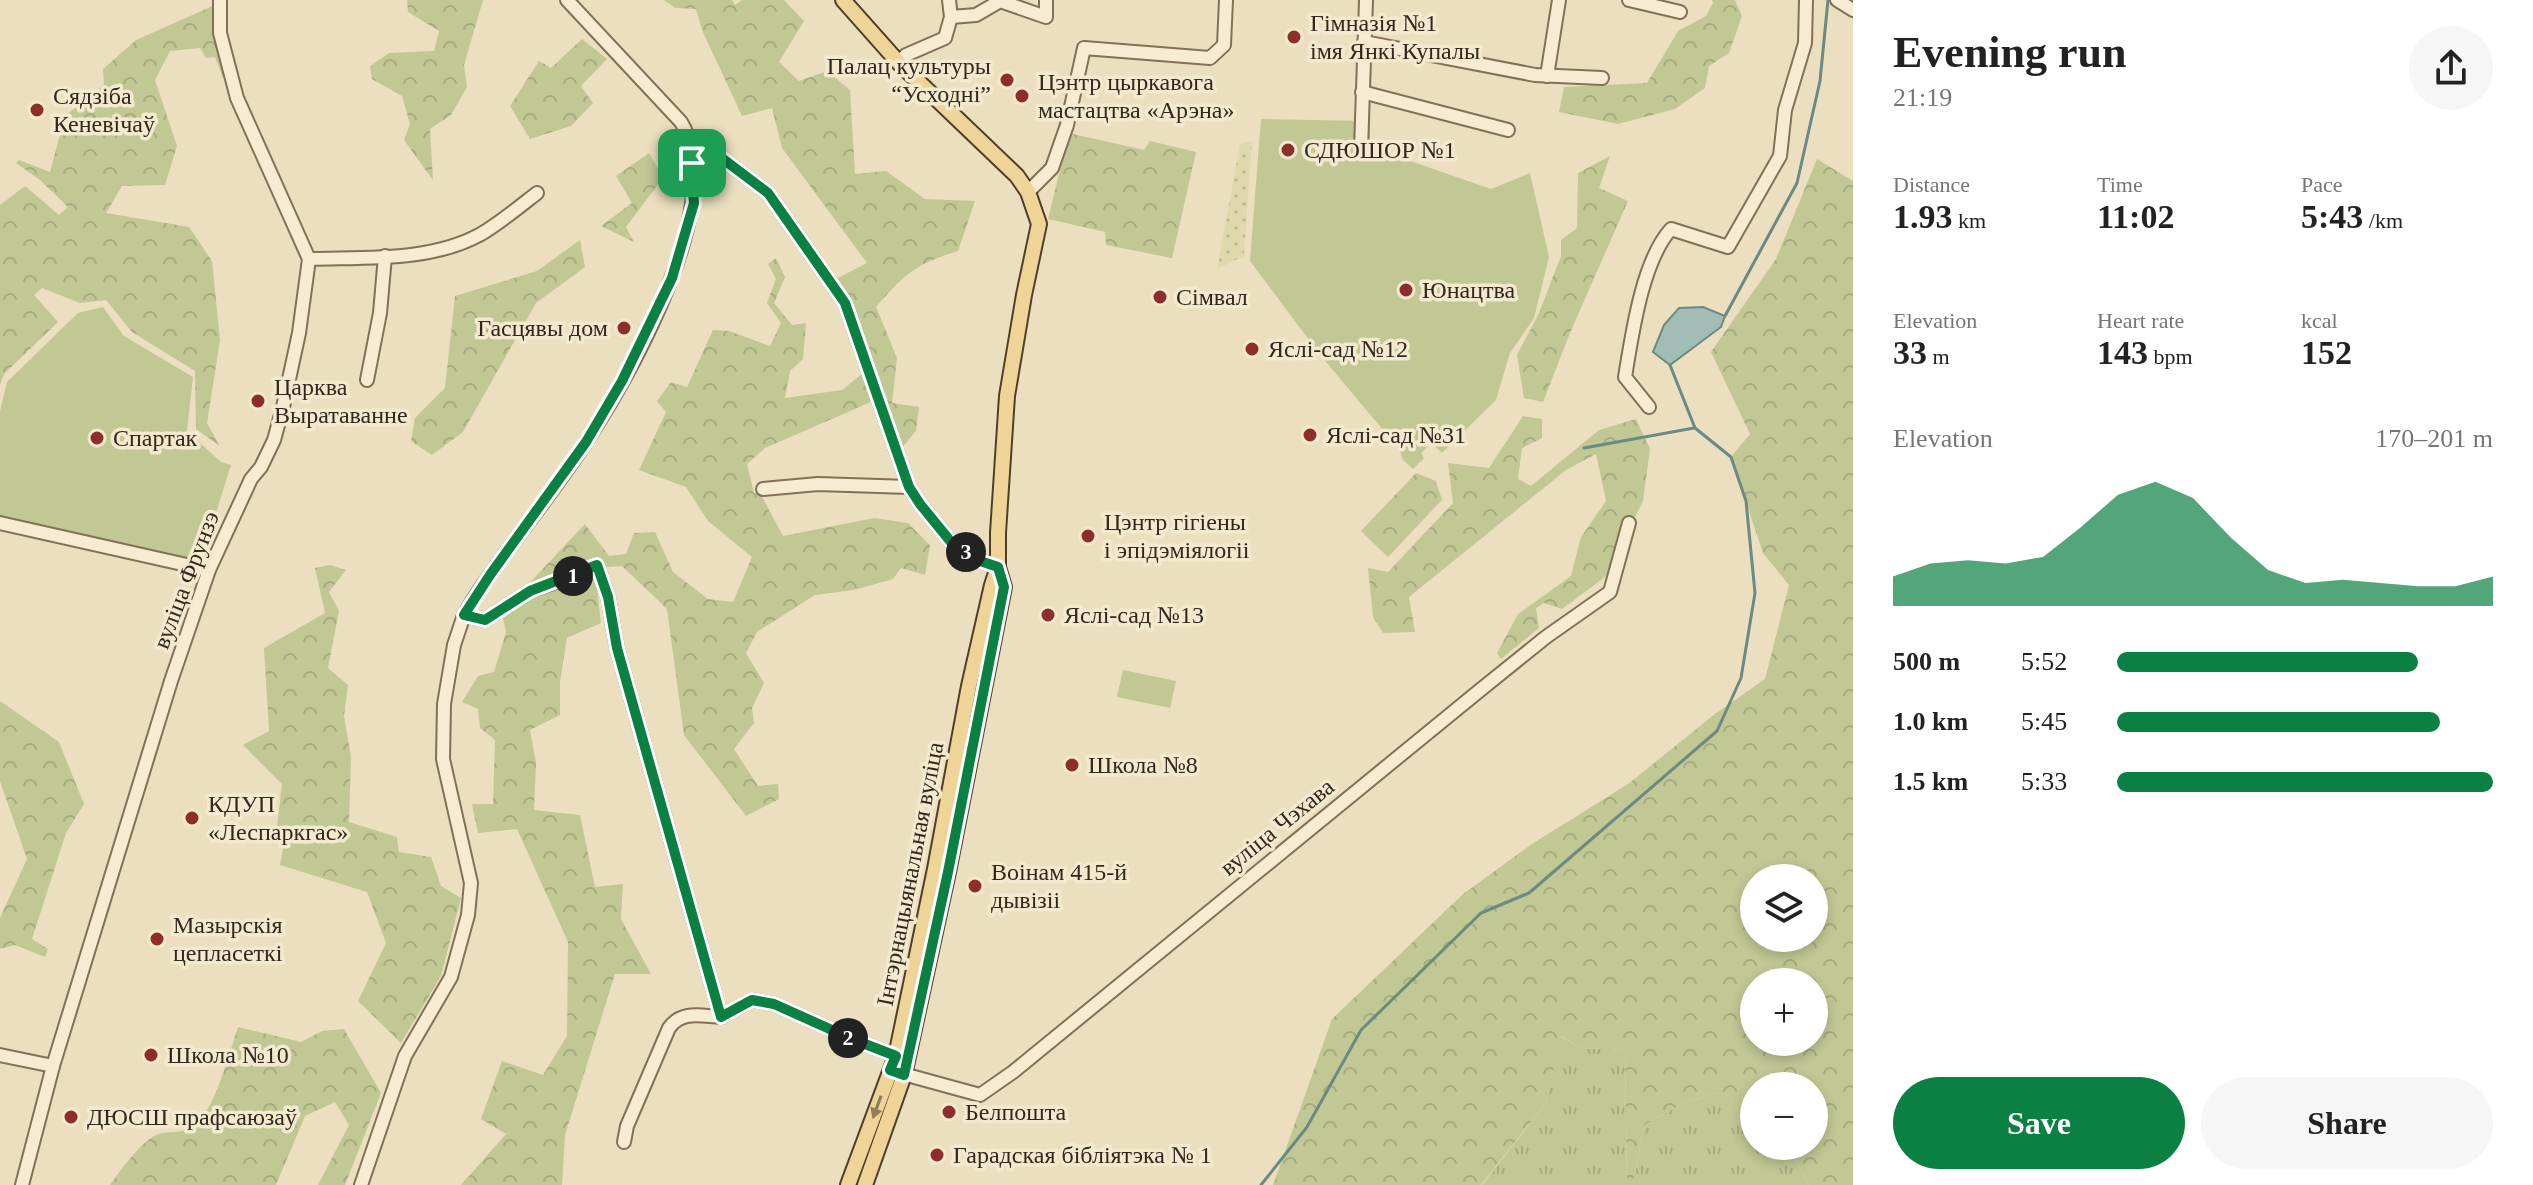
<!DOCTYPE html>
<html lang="en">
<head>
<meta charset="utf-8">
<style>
  body { margin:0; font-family:"Times New Roman",serif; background:#f6f6f6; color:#222; height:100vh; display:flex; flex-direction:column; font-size:30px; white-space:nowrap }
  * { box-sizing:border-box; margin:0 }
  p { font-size:26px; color:#767676 }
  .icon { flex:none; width:44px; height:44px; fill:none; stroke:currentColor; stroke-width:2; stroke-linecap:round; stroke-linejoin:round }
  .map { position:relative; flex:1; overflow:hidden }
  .panel { display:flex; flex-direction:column; background:#fff; width:680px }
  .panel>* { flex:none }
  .fabs { position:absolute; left:1740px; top:864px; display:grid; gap:16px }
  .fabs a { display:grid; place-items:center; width:88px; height:88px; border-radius:50%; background:#fff; box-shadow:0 4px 12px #0003; font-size:40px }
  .pin { position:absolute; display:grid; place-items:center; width:68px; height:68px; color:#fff; margin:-34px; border-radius:16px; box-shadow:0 4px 12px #0006 }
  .km { position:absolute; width:40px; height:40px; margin:-20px; border-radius:50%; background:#222; color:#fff; font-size:22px; line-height:40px; text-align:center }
  .round { display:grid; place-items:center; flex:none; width:84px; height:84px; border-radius:42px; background:#f6f6f6 }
  .headline { display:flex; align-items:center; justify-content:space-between; height:136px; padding:0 40px }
  h1 { font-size:44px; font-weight:800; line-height:60px }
  .metrics { display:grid; grid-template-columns:repeat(3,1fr); gap:12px; height:136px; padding:8px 40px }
  .metrics div { display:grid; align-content:center }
  .metrics b { font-size:34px; font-weight:800 }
  .metrics small { font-size:22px; font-weight:400 }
  .metrics p { font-size:22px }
  .chart { height:224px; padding:16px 40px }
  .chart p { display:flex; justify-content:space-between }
  .chart svg { width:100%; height:144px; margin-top:8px; fill:#0b8043; opacity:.7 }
  .action { display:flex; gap:16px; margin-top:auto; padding:16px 40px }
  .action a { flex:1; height:92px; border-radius:48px; background:#0b8043; color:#fff; font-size:32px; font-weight:800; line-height:92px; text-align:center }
  .action a+a { background:#f6f6f6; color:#222 }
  ul { padding:0 40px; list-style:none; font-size:26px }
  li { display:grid; grid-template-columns:128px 96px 1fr; align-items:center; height:60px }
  li i { height:20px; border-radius:10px; background:#0b8043 }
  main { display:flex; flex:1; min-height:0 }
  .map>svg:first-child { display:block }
  .farmland { fill:url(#farmland-dots) }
  .grass { fill:url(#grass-tufts) }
  .forest { fill:url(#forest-crowns); fill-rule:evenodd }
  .pitch { fill:#c1c894 }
  .water { fill:#a2bdb6; stroke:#6a8a83; stroke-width:2 }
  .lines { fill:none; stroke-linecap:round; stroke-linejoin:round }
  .stream { stroke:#6a8a83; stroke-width:3 }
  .minor-casing { stroke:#837058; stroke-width:16 }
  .major-casing { stroke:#503e2d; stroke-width:18 }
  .minor { stroke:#f7ecd1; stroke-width:12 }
  .major { stroke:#eed597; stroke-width:14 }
  .oneway { fill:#907e5a }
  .route-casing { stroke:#fff; stroke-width:16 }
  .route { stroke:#0b8043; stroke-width:10 }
  .poi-dot { fill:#8f2d2b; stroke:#f3e9ce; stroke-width:3 }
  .labels { text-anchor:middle; stroke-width:7; stroke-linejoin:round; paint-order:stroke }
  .poi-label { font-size:24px; fill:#33281c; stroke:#f3e9ce; text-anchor:start }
  .street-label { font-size:24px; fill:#33281c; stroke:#f3e9ce }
</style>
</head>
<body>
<main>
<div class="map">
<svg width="1853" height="1185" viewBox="0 0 1853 1185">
  <defs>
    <pattern id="farmland-dots" width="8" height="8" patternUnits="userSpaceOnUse" patternTransform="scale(2)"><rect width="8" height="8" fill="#e0d9ad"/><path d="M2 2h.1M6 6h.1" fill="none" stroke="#c1ba94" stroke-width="1.8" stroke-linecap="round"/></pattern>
    <pattern id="grass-tufts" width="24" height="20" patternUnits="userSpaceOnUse" patternTransform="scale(2)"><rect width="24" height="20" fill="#c1c894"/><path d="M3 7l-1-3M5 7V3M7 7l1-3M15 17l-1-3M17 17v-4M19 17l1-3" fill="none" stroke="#a6ac7f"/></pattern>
    <pattern id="forest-crowns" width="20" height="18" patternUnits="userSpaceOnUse" patternTransform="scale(2)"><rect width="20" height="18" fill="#c1c894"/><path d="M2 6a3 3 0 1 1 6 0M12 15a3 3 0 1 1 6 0" fill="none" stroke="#a6ac7f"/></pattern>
  </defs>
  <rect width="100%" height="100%" fill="#ebdfbf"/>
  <polygon class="farmland" points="1252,141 1244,256 1217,269 1240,144"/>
  <g class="grass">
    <polygon points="1560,1036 1580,1048 1625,1050 1627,1185 1482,1185 1546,1103"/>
    <polygon points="1720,1092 1752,1106 1754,1146 1788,1146 1809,1185 1633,1185 1644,1125 1682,1104"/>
  </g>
  <g class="forest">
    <polygon points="407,0 483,0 464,65 467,87 451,115 430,129 433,180 404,140 410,124 402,96 372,79 370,66 389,53 434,51 439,31 408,12"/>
    <path d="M 664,0 L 732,0 L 735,5 L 742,0 L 784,0 L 804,21 L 779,62 L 799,81 L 827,71 L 850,90 L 855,174 L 886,171 L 925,199 L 975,201 L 958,251 C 915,264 905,274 876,307 L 897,358 L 892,403 L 919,407 L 916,431 L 901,449 L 850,303 L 836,279 L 867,263 L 782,148 L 772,108 L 742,116 L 702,30 L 696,9 L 675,8 Z"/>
    <polygon points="1712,0 1735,0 1742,16 1729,53 1709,66 1705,88 1675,109 1618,124 1559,112 1564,87 1647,83 1678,31 1706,16 1713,3"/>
    <polygon points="215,5 213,30 226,76 223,78 215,57 206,58 200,48 170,51 155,80 177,146 165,185 122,186 106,213 189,227 212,261 220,340 207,423 220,446 196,429 195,371 132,332 106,300 80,303 42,288 34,295 58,322 4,374 0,385 0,205 25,186 59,215 68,207 40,180 16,163 19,160 50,172 65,116 104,85 103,69 136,40"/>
    <polygon points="582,39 607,59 581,86 593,103 571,126 530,139 510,106 539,61 551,68"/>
    <polygon points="1069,133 1144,150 1150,141 1196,152 1172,258 1106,245 1105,232 1048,219"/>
    <polygon points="649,153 663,178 626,227 634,242 601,226 632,203 616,176"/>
    <polygon points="1610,156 1599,188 1628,201 1570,333 1543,402 1524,398 1517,355 1539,313 1561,256 1561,240 1577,228 1578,173"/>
    <path d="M 1817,159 L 1853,181 L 1853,1185 L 1809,1185 L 1788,1146 L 1814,1146 L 1814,1086 L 1754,1086 L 1754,1108 L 1720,1092 L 1682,1104 L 1644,1125 L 1633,1185 L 1627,1185 L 1625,1050 L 1580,1048 L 1561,1036 L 1546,1103 L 1481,1185 L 1273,1185 L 1332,1019 L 1463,894 L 1532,844 L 1628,784 L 1715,714 L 1765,679 L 1789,585 L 1763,553 L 1731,457 L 1750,434 L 1711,352 L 1776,259 ZM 1754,878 L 1814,878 L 1814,938 L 1754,938 ZM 1754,982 L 1814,982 L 1814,1042 L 1754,1042 Z"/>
    <polygon points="580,240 585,267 536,303 463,432 432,455 411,441 415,418 445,388 455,296 537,271"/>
    <polygon points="776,258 785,277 774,303 792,325 806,323 803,359 790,371 785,398 842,390 863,373 871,402 765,448 747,464 754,493 760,493 783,536 874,518 908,523 930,545 925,575 901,568 893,579 854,590 815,595 757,632 746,653 764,683 752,708 754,723 734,749 758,786 778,784 779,799 746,816 684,735 667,609 622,566 606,567 595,560 521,592 585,524 609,556 626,554 634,533 655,532 673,572 708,599 733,602 752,557 708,521 686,487 639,470 666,412 657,401 671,382 687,387 713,330 729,331 770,346 781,323 767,303 776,279 768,264"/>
    <polygon points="1523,416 1542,419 1542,438 1522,448 1518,479 1531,486 1599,430 1636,419 1650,449 1643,501 1605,577 1562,609 1544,603 1536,608 1539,628 1501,659 1497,653 1518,614 1571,576 1581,537 1606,501 1596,454 1566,470 1409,597 1415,632 1383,633 1373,617 1368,568 1388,572 1453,503 1448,463 1489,468"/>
    <polygon points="1416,473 1436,481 1442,500 1388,557 1361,531"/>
    <polygon points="330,565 346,570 329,592 339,611 328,668 348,685 344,716 351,757 349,822 397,837 399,852 431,857 441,886 461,898 441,976 401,1043 358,1001 386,943 367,892 280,865 286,832 277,827 282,784 243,745 269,731 264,648 325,613 315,568"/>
    <polygon points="595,571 601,623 567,638 560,682 560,715 530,730 536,763 534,810 580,815 595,887 623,884 621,919 651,974 615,974 565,1135 562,1185 461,1185 506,1134 481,1119 502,1061 543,1075 567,1036 568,942 517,829 478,833 472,804 493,804 495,740 480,728 478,709 462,702 478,676 494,672 506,632 503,618 531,596"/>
    <polygon points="0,701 59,742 84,804 66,833 32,939 48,949 45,957 15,945 0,949 0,918 27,859 0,781"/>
    <path d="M 238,1027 L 301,1042 L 322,1031 L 344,1029 L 381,1093 L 345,1185 L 318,1185 L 349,1125 L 335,1102 L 305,1116 L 276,1185 L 110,1185 C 120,1171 140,1143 156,1135 C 167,1130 182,1134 192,1128 C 215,1112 229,1053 238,1027 Z"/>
  </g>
  <g class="pitch">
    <polygon points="1261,119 1370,121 1370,147 1491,189 1530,173 1549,257 1534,318 1510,353 1496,400 1442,453 1431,443 1421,453 1424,458 1413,469 1403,460 1399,449 1321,356 1250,261"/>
    <polygon points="103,307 124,336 193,377 187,431 221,462 231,465 200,564 0,519 0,411 7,382 78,313"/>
    <polygon points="1123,670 1176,681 1170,708 1117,697"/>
  </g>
  <polygon class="water" points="1703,307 1725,316 1721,327 1670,365 1653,352 1664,325 1679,308"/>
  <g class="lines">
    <g class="stream">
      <polyline points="1725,316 1797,183 1820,81 1828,0"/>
      <polyline points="1584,448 1694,428"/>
      <polyline points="1261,1185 1307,1127 1361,1030 1481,913 1529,893 1717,731 1741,678 1755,593 1746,501 1731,457 1695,428 1670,365"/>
    </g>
    <defs>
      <g id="minor">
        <polyline points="1629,0 1680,12"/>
        <polyline points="1837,0 1853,10"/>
        <polyline points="951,17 976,15 1000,1 1046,17 1046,0"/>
        <polyline points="1364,42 1535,75 1602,78"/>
        <polyline points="899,63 906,55 945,38 951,17 949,0"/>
        <polyline points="1547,76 1559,0"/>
        <polyline points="1362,92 1508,130"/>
        <polyline points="688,137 698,140 768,193 845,303 909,487 920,504 951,542 983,562 998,567"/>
        <polyline points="1361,149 1366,0"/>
        <polyline points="1028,192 1052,168 1067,125 1084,48 1210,58 1224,45 1226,0"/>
        <path d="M 309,259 C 365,257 431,262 481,234 C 501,222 519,207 537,193"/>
        <polyline points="367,380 380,313 385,256"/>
        <path d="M 1649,407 L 1625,377 C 1632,335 1642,261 1671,229 L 1728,247 L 1780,156 L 1785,110 L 1805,43 L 1806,0"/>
        <polyline points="763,489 818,484 909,487"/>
        <polyline points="0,523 209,570"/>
        <path d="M 464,615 L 485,620 L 530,591 L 573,576 L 597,565 L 608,597 L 617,648 L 721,1017 C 701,1016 682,1010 669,1028 L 627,1126 L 624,1142"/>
        <polyline points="721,1017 752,1000 774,1004 852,1039 896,1056"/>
        <polyline points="0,1055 53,1066"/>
        <polyline points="896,1072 980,1095 1013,1072 1479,691 1546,637 1610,592 1629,523"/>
        <polyline points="22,1185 53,1066 171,681 209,570 251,479 261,467 274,440 283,407 299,333 309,259 237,98 220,33 220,0"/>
        <path d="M 361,1185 L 405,1056 L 451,977 L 468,915 L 471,883 L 443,759 L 444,704 L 454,645 L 464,615 L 473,600 C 508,546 551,496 586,442 C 631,373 729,202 681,122 L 567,0"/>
      </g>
      <g id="major">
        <polyline points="843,0 899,63 1017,176 1028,192 1039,224 1024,295 1007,396 998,533 998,567 992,585 969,686 935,869 896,1056 848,1185"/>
        <polyline points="865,1185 904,1075 948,872 1004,587 998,567"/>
      </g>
    </defs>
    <use href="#minor" class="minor-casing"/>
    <use href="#major" class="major-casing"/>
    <use href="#minor" class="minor"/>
    <use href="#major" class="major"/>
  </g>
  <defs><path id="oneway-solid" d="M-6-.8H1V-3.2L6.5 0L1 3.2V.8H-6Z" transform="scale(2)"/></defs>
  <use class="oneway" href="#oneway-solid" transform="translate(877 1107) rotate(110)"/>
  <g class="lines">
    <defs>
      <polygon id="route" points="688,137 698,140 768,193 845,303 909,487 920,504 951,542 983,562 998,567 1004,587 948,872 904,1075 890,1070 896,1056 852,1039 774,1004 752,1000 721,1017 617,648 608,597 597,565 530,591 485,620 464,615 490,575 586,442 622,381 672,278 694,203"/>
    </defs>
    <use href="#route" class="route-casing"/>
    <use href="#route" class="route"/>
  </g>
  <g class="poi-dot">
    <circle cx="1294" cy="37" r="8"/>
    <circle cx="1007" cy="80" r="8"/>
    <circle cx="1022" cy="96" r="8"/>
    <circle cx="37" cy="110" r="8"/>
    <circle cx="1288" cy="150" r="8"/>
    <circle cx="1406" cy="290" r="8"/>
    <circle cx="1160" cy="297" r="8"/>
    <circle cx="624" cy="328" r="8"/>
    <circle cx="1252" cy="349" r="8"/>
    <circle cx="258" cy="401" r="8"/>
    <circle cx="1310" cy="435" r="8"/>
    <circle cx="97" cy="438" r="8"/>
    <circle cx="1088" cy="536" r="8"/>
    <circle cx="1048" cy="615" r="8"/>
    <circle cx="1072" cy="765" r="8"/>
    <circle cx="192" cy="818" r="8"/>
    <circle cx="975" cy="886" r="8"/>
    <circle cx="157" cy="939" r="8"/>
    <circle cx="151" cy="1055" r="8"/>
    <circle cx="949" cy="1112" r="8"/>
    <circle cx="71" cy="1117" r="8"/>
    <circle cx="937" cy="1155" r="8"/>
  </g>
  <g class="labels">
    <g class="poi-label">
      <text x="1310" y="31">Гімназія №1<tspan x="1310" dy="28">імя Янкі Купалы</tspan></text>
      <text x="991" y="74" text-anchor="end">Палац культуры<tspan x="991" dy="28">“Усходні”</tspan></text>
      <text x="1038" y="90">Цэнтр цыркавога<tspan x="1038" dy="28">мастацтва «Арэна»</tspan></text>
      <text x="53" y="104">Сядзіба<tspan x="53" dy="28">Кеневічаў</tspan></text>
      <text x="1304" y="158">СДЮШОР №1</text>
      <text x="1422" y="298">Юнацтва</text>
      <text x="1176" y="305">Сімвал</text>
      <text x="608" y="336" text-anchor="end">Гасцявы дом</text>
      <text x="1268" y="357">Яслі-сад №12</text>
      <text x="274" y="395">Царква<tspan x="274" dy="28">Выратаванне</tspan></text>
      <text x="1326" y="443">Яслі-сад №31</text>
      <text x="113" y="446">Спартак</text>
      <text x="1104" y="530">Цэнтр гігіены<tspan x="1104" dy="28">і эпідэміялогіі</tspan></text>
      <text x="1064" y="623">Яслі-сад №13</text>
      <text x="1088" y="773">Школа №8</text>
      <text x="208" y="812">КДУП<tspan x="208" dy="28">«Леспаркгас»</tspan></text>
      <text x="991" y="880">Воінам 415-й<tspan x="991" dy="28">дывізіі</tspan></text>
      <text x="173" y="933">Мазырскія<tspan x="173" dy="28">цепласеткі</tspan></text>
      <text x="167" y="1063">Школа №10</text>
      <text x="965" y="1120">Белпошта</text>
      <text x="87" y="1125">ДЮСШ прафсаюзаў</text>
      <text x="953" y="1163">Гарадская бібліятэка № 1</text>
    </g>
    <g class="street-label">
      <text transform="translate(186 580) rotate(-69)" y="8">вуліца Фрунзэ</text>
      <text transform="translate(1277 827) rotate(-39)" y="8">вуліца Чэхава</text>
      <text transform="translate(910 874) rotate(-79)" y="8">Інтэрнацыянальная вуліца</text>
    </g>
  </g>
</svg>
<div class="fabs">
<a><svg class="icon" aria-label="layers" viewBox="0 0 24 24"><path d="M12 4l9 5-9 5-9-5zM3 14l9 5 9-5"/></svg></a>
<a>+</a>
<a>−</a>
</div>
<div class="pin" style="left:692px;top:163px;background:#1e9e55"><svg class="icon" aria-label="arrive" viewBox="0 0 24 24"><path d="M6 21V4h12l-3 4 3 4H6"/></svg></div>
<b class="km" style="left:573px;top:576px">1</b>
<b class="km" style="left:848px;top:1038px">2</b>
<b class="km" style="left:966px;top:552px">3</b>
</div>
<section class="panel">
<div class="headline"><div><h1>Evening run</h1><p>21:19</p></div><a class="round"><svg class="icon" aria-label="share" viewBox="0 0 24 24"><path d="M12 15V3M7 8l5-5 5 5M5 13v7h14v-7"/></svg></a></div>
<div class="metrics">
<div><p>Distance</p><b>1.93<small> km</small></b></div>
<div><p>Time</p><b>11:02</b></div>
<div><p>Pace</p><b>5:43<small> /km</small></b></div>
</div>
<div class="metrics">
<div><p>Elevation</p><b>33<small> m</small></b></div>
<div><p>Heart rate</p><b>143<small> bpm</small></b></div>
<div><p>kcal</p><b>152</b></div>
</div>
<div class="chart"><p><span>Elevation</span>170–201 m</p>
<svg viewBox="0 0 160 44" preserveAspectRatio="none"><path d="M0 44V35L10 31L20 30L30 31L40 29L50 20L60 10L70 6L80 11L90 23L100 33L110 37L120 36L130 37L140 38L150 38L160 35V44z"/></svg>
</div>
<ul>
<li><b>500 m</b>5:52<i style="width:80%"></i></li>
<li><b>1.0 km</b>5:45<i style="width:86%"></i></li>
<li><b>1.5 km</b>5:33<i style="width:100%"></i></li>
</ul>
<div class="action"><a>Save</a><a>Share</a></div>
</section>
</main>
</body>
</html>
